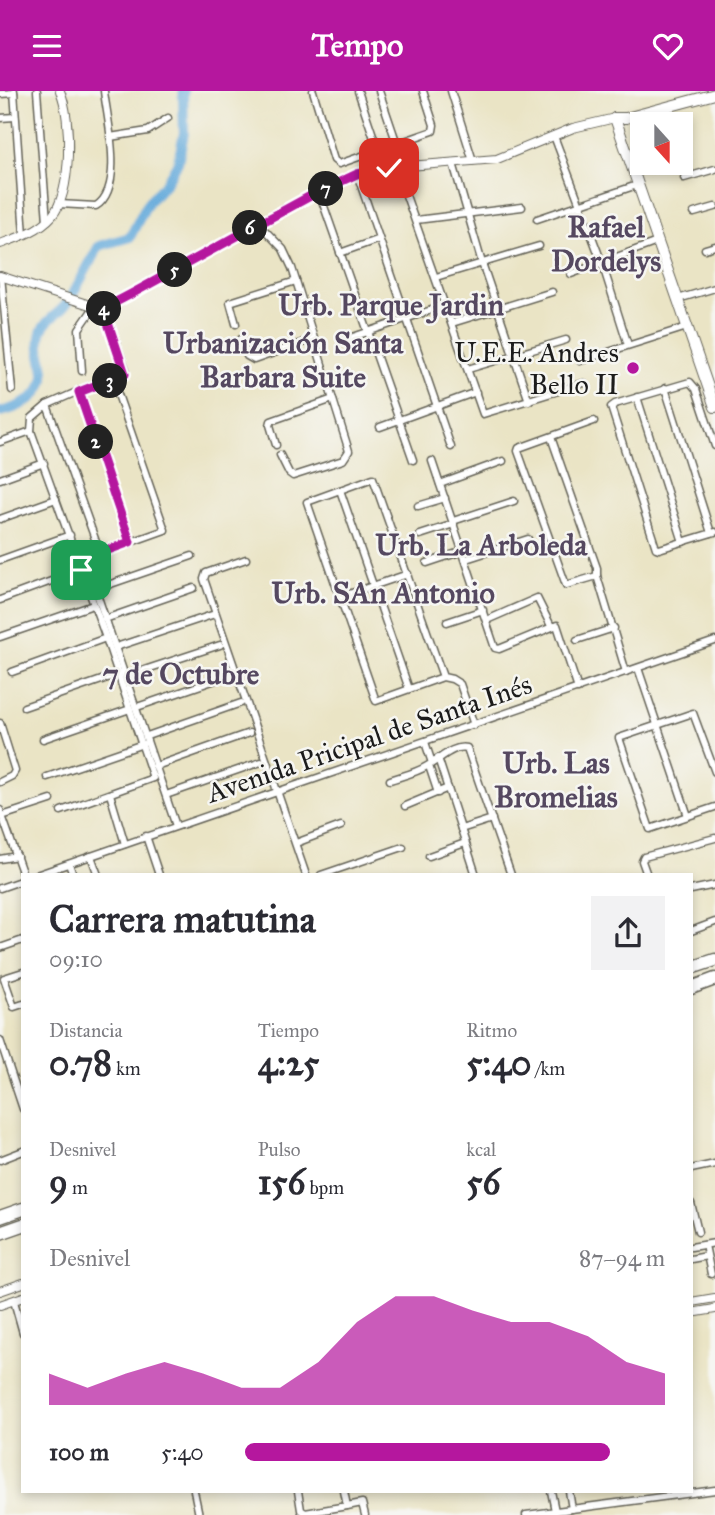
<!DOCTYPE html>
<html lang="es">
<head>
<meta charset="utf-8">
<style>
  body { margin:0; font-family:"IM FELL Great Primer",serif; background:#f2f2f3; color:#2b2b33; height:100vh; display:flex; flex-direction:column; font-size:26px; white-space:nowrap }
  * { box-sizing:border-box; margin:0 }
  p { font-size:23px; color:#7c7c81 }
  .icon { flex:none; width:38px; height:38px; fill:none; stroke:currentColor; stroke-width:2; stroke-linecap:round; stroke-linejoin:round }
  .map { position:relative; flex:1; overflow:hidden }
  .side { position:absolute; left:21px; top:782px; width:672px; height:620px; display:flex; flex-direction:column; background:#fff; border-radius:0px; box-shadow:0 4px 10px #0003 }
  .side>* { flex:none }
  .needle { width:46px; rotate:159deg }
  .controls { position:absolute; left:630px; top:21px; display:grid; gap:14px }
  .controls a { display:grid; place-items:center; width:63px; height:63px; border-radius:0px; background:#fff; box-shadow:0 4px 10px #0003; font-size:35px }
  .pin { position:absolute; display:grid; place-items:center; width:60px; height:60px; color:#fff; margin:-30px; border-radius:14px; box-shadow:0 4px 10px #0006 }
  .km { position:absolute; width:35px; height:35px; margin:-18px; border-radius:50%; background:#222; color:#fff; font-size:19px; line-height:35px; text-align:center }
  .round { display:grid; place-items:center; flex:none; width:74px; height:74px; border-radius:0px; background:#f2f2f3 }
  .headline { display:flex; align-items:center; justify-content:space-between; height:119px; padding:0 28px }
  h1 { font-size:38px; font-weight:700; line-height:52px }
  .figures { display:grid; grid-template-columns:repeat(3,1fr); gap:10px; height:119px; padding:7px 28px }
  .figures div { display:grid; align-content:center }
  .figures b { font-size:35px; font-weight:700 }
  .figures small { font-size:19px; font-weight:400 }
  .figures p { font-size:19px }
  .chart { height:196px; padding:14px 28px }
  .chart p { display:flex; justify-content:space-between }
  .chart svg { width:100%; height:126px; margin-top:7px; fill:#b5179e; opacity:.7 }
  ul { padding:0 28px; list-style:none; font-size:23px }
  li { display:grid; grid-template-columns:112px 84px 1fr; align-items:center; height:52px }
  li i { height:18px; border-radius:9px; background:#b5179e }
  header { display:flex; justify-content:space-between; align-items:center; height:91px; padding:0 28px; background:#b5179e; color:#fff; font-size:32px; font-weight:700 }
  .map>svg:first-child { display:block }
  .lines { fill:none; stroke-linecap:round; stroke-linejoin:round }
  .river { stroke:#66abdb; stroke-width:10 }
  .minor-casing { stroke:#646257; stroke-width:9 }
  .tertiary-casing { stroke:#646257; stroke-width:10 }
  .secondary-casing { stroke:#646257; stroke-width:12 }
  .motorway-casing { stroke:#646257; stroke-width:15 }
  .minor { stroke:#fff; stroke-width:6 }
  .tertiary { stroke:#fff; stroke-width:8 }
  .secondary { stroke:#fff; stroke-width:10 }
  .motorway { stroke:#fff; stroke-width:12 }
  .route-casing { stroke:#fff; stroke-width:14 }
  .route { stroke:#b5179e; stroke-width:9 }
  .poi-dot { fill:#b5179e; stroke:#f6f6f2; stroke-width:2.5 }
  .labels { text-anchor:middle; stroke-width:5; stroke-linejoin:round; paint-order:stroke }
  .poi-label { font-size:28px; fill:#1c1c1c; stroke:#f6f6f2; text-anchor:end }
  .street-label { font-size:28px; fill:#1c1c1c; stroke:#f6f6f2 }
  .neighbourhood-label { font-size:30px; font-weight:bold; fill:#554860; stroke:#f6f6f2 }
</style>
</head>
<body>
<header><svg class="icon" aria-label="menu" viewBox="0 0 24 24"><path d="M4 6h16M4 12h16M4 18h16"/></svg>Tempo<svg class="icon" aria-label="heart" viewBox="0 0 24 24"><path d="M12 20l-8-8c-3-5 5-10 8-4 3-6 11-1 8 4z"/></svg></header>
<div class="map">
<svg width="715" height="1424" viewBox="0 0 715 1424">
  <rect width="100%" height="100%" fill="#f6f6f2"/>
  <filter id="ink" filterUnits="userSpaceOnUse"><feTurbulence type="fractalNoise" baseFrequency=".0143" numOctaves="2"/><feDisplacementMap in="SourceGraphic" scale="14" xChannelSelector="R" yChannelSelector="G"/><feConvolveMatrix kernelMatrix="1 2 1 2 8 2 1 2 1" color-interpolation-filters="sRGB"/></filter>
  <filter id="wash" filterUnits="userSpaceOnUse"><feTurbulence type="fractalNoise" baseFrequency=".00686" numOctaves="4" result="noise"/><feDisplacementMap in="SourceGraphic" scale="28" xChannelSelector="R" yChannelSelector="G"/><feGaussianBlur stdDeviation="1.57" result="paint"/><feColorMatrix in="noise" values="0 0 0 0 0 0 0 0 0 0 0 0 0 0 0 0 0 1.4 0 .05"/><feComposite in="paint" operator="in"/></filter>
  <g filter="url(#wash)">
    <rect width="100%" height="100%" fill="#eae4c5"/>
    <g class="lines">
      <path class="river" d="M 0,321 C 19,317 46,305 44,281 C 43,267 36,253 42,239 C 48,226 60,223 67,212 C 79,194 88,174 99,155 L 130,146 L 148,111 L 166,92 L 178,71 L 184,42 L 183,0"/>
    </g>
  </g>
  <g filter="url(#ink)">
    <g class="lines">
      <defs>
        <g id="minor">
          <polyline points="14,0 24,144"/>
          <polyline points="37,0 47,130"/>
          <polyline points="313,0 334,69 339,73 433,40 434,34 423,0"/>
          <polyline points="358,0 378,59"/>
          <polyline points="379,0 397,53"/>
          <polyline points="451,0 473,70"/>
          <polyline points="0,3 14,2"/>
          <polyline points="0,27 15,26"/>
          <polyline points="554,45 602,172 628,254"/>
          <polyline points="110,46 148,40 168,27"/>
          <polyline points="391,55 396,76 483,323 584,292"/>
          <polyline points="383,58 389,77"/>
          <polyline points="453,72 482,172 529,310"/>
          <polyline points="357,83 451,356"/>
          <polyline points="684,87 715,78"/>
          <polyline points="319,101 413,369"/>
          <path d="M 59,113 L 96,115 C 125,97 107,28 104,0"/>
          <polyline points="694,122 715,116"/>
          <polyline points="537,128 637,94"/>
          <polyline points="416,129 522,116"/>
          <polyline points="259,133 283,158 292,177 349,360 343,369 293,385 289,382 280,364"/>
          <polyline points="705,158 715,155"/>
          <polyline points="340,162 379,148"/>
          <polyline points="571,183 657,151"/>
          <polyline points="1,185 12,299"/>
          <polyline points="436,186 539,155"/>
          <polyline points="678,208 715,197"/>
          <polyline points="102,214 126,279 123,285 113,289"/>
          <polyline points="452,232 552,201"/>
          <polyline points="236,233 230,211 296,190"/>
          <polyline points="350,247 446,214"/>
          <polyline points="241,248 247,265 254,269 313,248"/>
          <polyline points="580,270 687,236"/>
          <polyline points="468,278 566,249"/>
          <polyline points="82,280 79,238 95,215"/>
          <polyline points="665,297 711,442"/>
          <polyline points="79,301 130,451"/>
          <polyline points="637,306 683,451"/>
          <polyline points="594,330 519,357 518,360 566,494 597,485"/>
          <polyline points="380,336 476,301"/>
          <polyline points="551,346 597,477 597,485 626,581"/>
          <polyline points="0,351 31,340"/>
          <polyline points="276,354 270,334 271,330 333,308"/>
          <polyline points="715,355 696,298 690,291 615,313 611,316 656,457 659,458 715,441"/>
          <polyline points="432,370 495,557 499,558 557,534 578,598"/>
          <polyline points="0,388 44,372"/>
          <polyline points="440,393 503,370"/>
          <polyline points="340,399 409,598"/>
          <polyline points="418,415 445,407"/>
          <polyline points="0,428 56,408"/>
          <polyline points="453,430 514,410"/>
          <polyline points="420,444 454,433"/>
          <polyline points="246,468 206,482 204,488 306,784"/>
          <polyline points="466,468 528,448"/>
          <polyline points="0,469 70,444"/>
          <polyline points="78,470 165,439 113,289 90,295 47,314 100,462"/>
          <polyline points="427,472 463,460"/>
          <polyline points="340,506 408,483"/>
          <polyline points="0,509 81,479"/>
          <polyline points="105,528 194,497"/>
          <polyline points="487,529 537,507 551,535"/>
          <polyline points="447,531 483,519"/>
          <polyline points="0,546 93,514"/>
          <polyline points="577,549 614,537"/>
          <polyline points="116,556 212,524"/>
          <polyline points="638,577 688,725"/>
          <polyline points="12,581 106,547 31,340 32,327 47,314"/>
          <polyline points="126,585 220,554"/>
          <polyline points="443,586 373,387 307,411 376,610 443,586 452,588 460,593 474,634"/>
          <polyline points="24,616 119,583"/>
          <polyline points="137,616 230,584"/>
          <polyline points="0,632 15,680 12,685 0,691"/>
          <polyline points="147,645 241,612"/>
          <polyline points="43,648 130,618"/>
          <polyline points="425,651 432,672"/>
          <polyline points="438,667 476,784"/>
          <polyline points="156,675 249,642"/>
          <polyline points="429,675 438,702"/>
          <polyline points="715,681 693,622 619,647 650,738 715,716"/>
          <polyline points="47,686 143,653"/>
          <path d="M 390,689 C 402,685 416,682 427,675 C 440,669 452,654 467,657 L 511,784"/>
          <polyline points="110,703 125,753"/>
          <polyline points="166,704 261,671"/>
          <polyline points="405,715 448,697"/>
          <polyline points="0,719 23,784"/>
          <polyline points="61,720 153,687 106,547"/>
          <polyline points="2,725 51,709"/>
          <polyline points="176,735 97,503 102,496 192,465"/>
          <polyline points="461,738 492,728"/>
          <polyline points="146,745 159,784"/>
          <polyline points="296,752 341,735"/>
          <polyline points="91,765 98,784"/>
          <polyline points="429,765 465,752"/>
          <polyline points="0,768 17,765"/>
          <polyline points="69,773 73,784"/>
          <polyline points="36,784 715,550"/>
          <polyline points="321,784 403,756"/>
          <polyline points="647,784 642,770 644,766 715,747"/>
          <polyline points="0,797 23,789"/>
          <polyline points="691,799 715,794"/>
          <polyline points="691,840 715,831"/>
          <polyline points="0,857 23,849"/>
          <polyline points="23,881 4,887 14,916 23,913"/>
          <polyline points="0,949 23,1018"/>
          <polyline points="0,1069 23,1060"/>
          <polyline points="691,1078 715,1073"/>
          <polyline points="691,1112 698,1141"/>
          <polyline points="705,1154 711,1183"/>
          <polyline points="691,1156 715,1152"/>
          <polyline points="691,1168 707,1165"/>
          <polyline points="14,1210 23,1242"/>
          <polyline points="194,1400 199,1424"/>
          <polyline points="298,1400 301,1419 305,1422 347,1415 344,1400"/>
          <polyline points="551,1400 555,1420"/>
          <polyline points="569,1400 572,1418"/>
          <polyline points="347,1415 362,1412 365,1424"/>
          <polyline points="526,1424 715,1399"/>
        </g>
        <g id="tertiary">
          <path d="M 0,153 C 17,147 39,140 52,125 C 72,102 72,27 60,0"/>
          <polyline points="0,185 93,215 114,212 314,103 357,83 396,76 497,68 573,37 615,27"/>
          <polyline points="0,1200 23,1192"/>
          <polyline points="691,1211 715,1207"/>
          <polyline points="0,1214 23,1206"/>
          <polyline points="691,1222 715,1218"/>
        </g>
        <g id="secondary">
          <polyline points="615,27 715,316"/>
          <polyline points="615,27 626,27 715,3"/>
        </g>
        <g id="motorway">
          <polyline points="691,877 715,869"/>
          <polyline points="691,897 715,888"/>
          <polyline points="0,1126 23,1118"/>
          <polyline points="0,1142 23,1134"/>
        </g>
      </defs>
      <use href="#minor" class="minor-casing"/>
      <use href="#tertiary" class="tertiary-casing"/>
      <use href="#secondary" class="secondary-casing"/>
      <use href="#motorway" class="motorway-casing"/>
      <use href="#minor" class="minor"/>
      <use href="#tertiary" class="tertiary"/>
      <use href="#secondary" class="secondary"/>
      <use href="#motorway" class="motorway"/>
    </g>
  </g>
  <g class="lines" filter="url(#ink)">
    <defs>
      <polyline id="route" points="81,479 78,470 130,451 79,301 125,283 102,214 114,212 133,202 314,103 357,83 389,77"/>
    </defs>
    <use href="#route" class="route-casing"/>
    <use href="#route" class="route"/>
  </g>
  <circle class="poi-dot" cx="633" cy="277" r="7"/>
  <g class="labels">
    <g class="poi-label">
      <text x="619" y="271">U.E.E. Andres<tspan x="619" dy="32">Bello II</tspan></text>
    </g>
    <g class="street-label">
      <text transform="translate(369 647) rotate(-19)" y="10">Avenida Pricipal de Santa Inés</text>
    </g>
    <g class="neighbourhood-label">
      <text x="606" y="146">Rafael<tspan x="606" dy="34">Dordelys</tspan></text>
      <text x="391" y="224">Urb. Parque Jardin</text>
      <text x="283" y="262">Urbanización Santa<tspan x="283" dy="34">Barbara Suite</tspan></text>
      <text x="481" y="464">Urb. La Arboleda</text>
      <text x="383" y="512">Urb. SAn Antonio</text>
      <text x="181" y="593">7 de Octubre</text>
      <text x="556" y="682">Urb. Las<tspan x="556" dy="34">Bromelias</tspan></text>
    </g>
  </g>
</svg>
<div class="controls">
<a><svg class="needle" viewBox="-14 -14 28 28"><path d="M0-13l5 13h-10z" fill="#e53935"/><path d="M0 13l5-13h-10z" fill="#7c7c81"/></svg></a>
</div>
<div class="pin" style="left:81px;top:479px;background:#1e9e55"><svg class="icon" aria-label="arrive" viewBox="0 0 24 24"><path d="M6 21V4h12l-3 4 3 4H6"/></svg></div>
<div class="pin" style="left:389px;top:77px;background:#d93025"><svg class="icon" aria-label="check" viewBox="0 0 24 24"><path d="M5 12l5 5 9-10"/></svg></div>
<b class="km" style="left:96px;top:351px">2</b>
<b class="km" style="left:110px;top:290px">3</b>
<b class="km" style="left:104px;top:218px">4</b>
<b class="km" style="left:175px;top:179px">5</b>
<b class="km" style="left:250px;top:137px">6</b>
<b class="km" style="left:326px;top:98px">7</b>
<section class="side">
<div class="headline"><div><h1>Carrera matutina</h1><p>09:10</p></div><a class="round"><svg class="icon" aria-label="share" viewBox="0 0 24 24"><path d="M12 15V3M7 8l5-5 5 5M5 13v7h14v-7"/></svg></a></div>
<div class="figures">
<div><p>Distancia</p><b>0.78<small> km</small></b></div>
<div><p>Tiempo</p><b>4:25</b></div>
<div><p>Ritmo</p><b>5:40<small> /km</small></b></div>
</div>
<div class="figures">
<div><p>Desnivel</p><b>9<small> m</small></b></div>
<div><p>Pulso</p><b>156<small> bpm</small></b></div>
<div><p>kcal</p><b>56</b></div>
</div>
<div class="chart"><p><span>Desnivel</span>87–94 m</p>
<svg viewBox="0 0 160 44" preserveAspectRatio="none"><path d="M0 44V33L10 38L20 33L30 29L40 33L50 38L60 38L70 29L80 15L90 6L100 6L110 11L120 15L130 15L140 20L150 29L160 33V44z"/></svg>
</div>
<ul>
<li><b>100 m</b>5:40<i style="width:87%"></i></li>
</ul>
</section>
</div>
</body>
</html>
